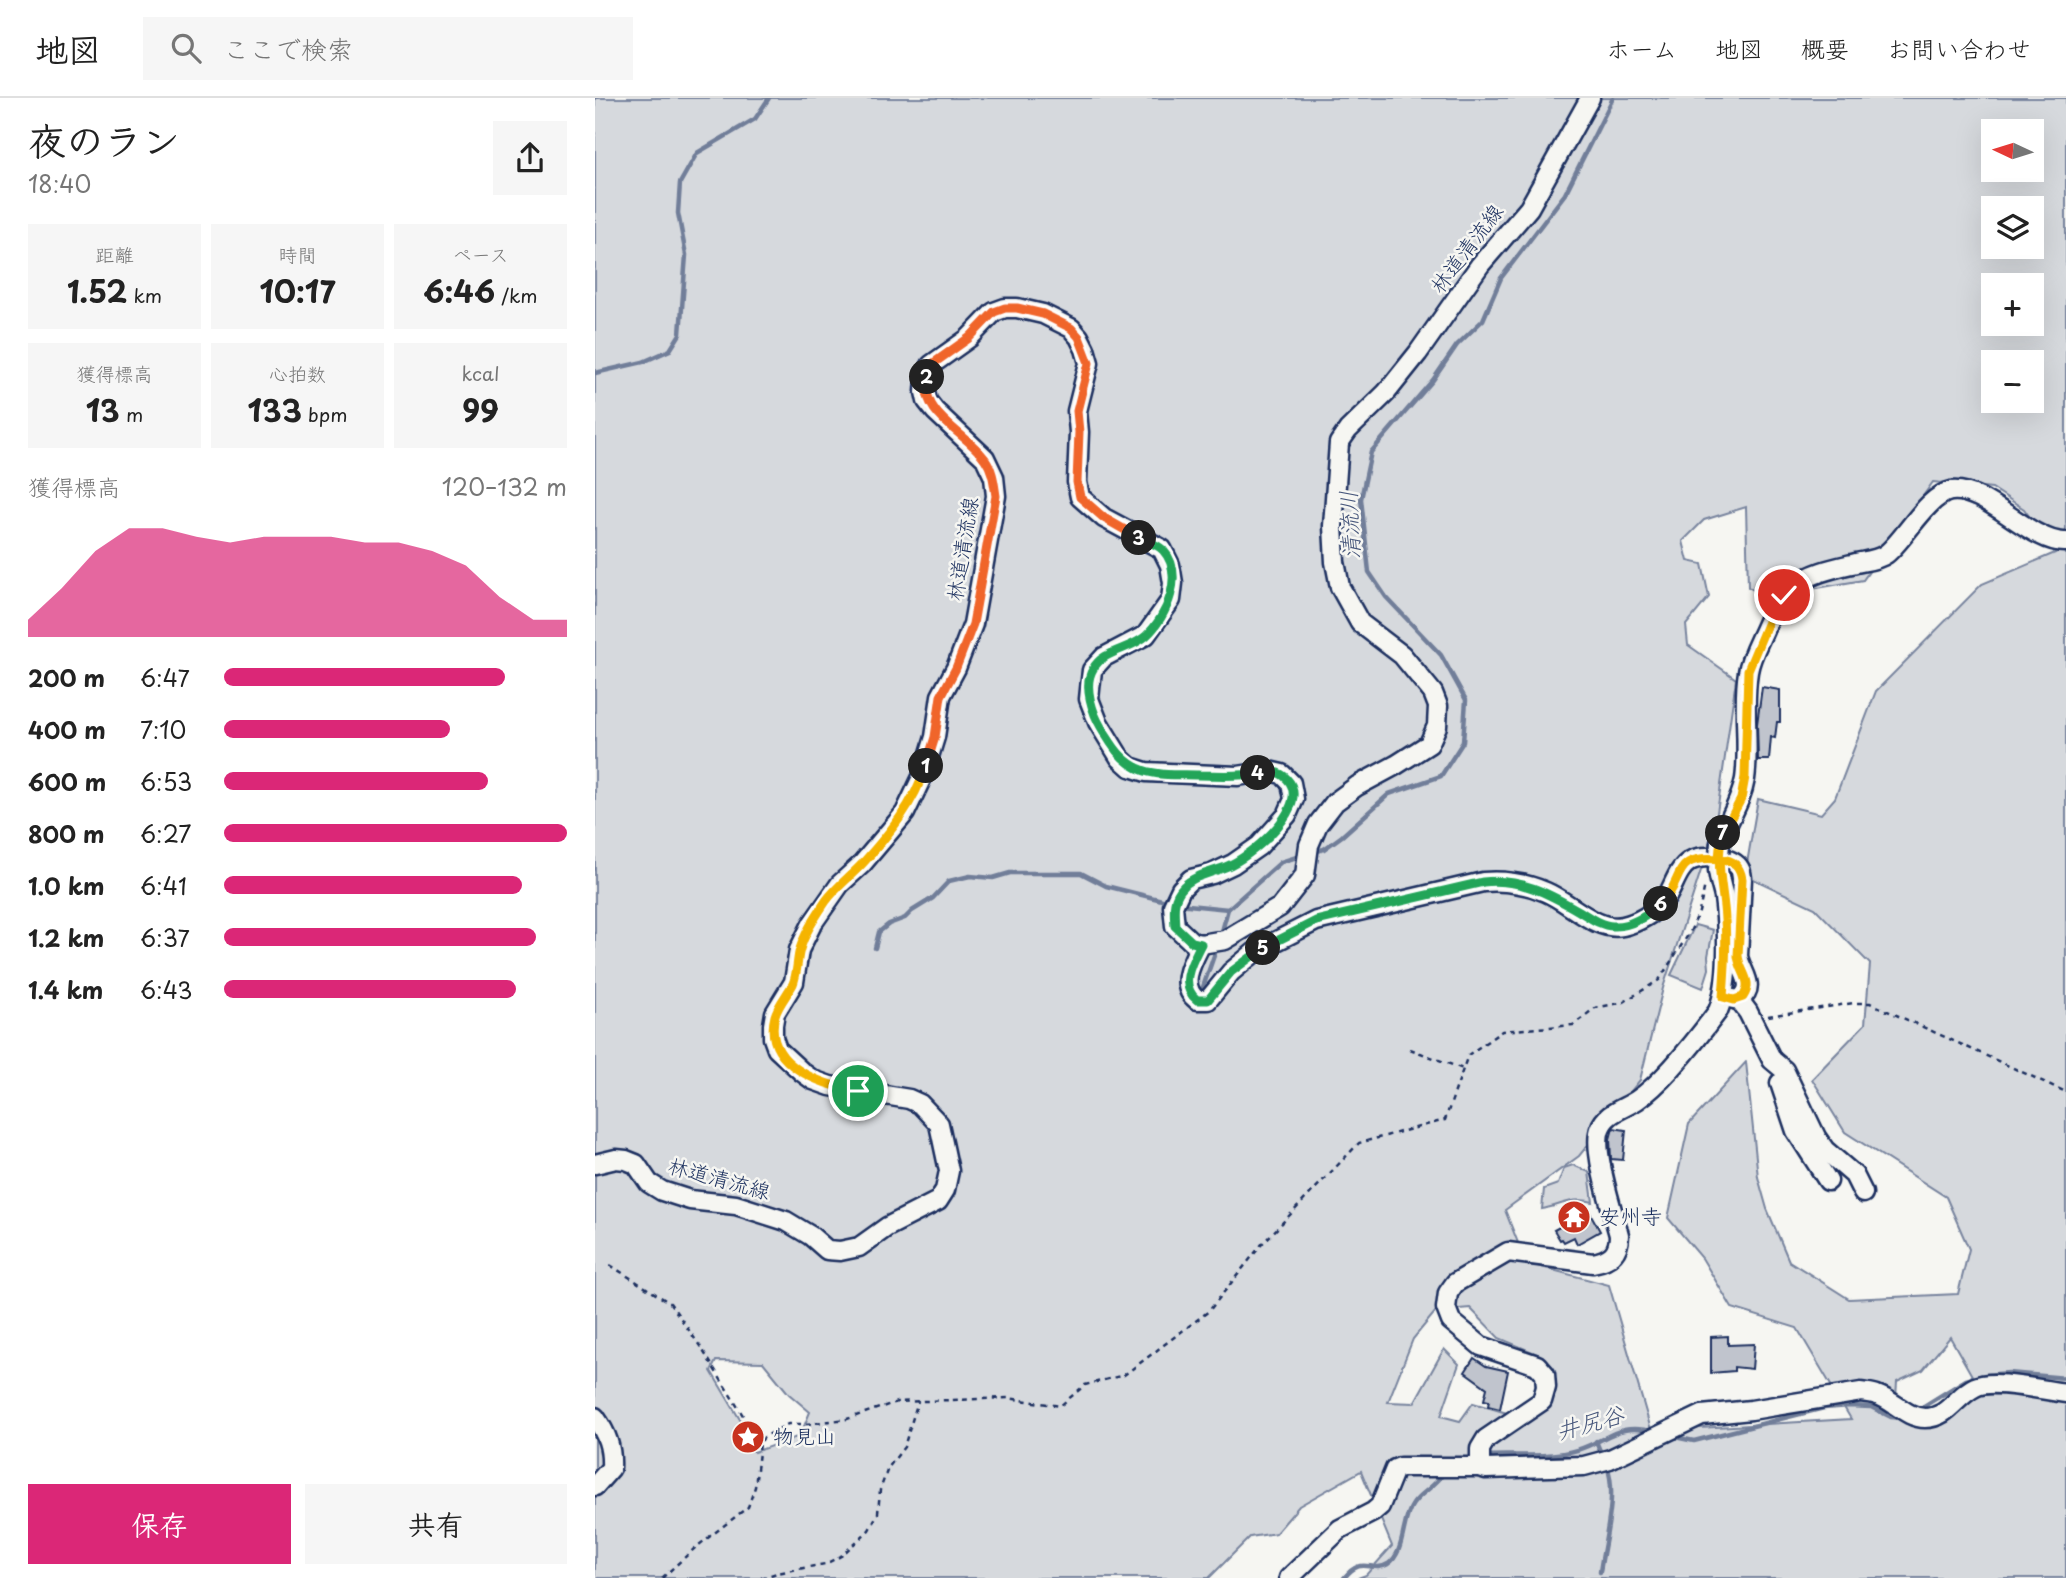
<!DOCTYPE html>
<html lang="ja">
<head>
<meta charset="utf-8">
<style>
  body { margin:0; font-family:"Playpen Sans","Klee One",sans-serif; background:#f6f6f6; color:#222; height:100vh; display:flex; flex-direction:column; font-size:26px; white-space:nowrap }
  * { box-sizing:border-box; margin:0 }
  p { font-size:23px; color:#767676 }
  .icon { flex:none; width:38px; height:38px; fill:none; stroke:currentColor; stroke-width:2; stroke-linecap:round; stroke-linejoin:round }
  .map { position:relative; flex:1; overflow:hidden }
  .details { display:flex; flex-direction:column; background:#fff; width:595px }
  .details>* { flex:none }
  .needle { width:46px; rotate:274deg }
  .fabs { position:absolute; left:1386px; top:21px; display:grid; gap:14px }
  .fabs a { display:grid; place-items:center; width:63px; height:63px; border-radius:0px; background:#fff; box-shadow:0 7px 28px #0002; font-size:35px }
  .pin { position:absolute; display:grid; place-items:center; width:60px; height:60px; color:#fff; margin:-30px; border:4px solid #fff; border-radius:50%; box-shadow:0 2px 7px #0007 }
  .km { position:absolute; width:35px; height:35px; margin:-18px; border-radius:50%; background:#222; color:#fff; font-size:19px; line-height:35px; text-align:center }
  .round { display:grid; place-items:center; flex:none; width:74px; height:74px; border-radius:0px; background:#f6f6f6 }
  .summary { display:flex; align-items:center; justify-content:space-between; height:119px; padding:0 28px }
  h1 { font-size:38px; font-weight:700; line-height:52px }
  .stats { display:grid; grid-template-columns:repeat(3,1fr); gap:10px; height:119px; padding:7px 28px }
  .stats div { display:grid; align-content:center; border-radius:0px; background:#f6f6f6; text-align:center }
  .stats b { font-size:30px; font-weight:700 }
  .stats small { font-size:19px; font-weight:400 }
  .stats p { font-size:19px }
  .chart { height:196px; padding:14px 28px }
  .chart p { display:flex; justify-content:space-between }
  .chart svg { width:100%; height:126px; margin-top:7px; fill:#db2777; opacity:.7 }
  .cta { display:flex; gap:14px; margin-top:auto; padding:14px 28px }
  .cta a { flex:1; height:80px; border-radius:0px; background:#db2777; color:#fff; font-size:28px; font-weight:700; line-height:80px; text-align:center }
  .cta a+a { background:#f6f6f6; color:#222 }
  ul { padding:0 28px; list-style:none; font-size:23px }
  li { display:grid; grid-template-columns:112px 84px 1fr; align-items:center; height:52px }
  li i { height:18px; border-radius:9px; background:#db2777 }
  header { display:flex; align-items:center; gap:42px; box-sizing:border-box; height:98px; padding:0 35px; background:#fff; border-bottom:2px solid #e0e0e0 }
  header strong { font-size:33px }
  nav { display:flex; gap:38px; margin-inline-start:auto; font-size:24px }
  .search { width:490px; height:63px; background:#f6f6f6; display:flex; align-items:center; gap:18px; box-sizing:border-box; padding:0 24px; border-radius:0px; color:#767676; font-size:26px }
  main { display:flex; flex:1; min-height:0 }
  .map>svg:first-child { display:block }
  .green { fill:#d6d9dd; stroke:#78849e; stroke-width:2; fill-rule:evenodd }
  .lines { fill:none; stroke-linecap:round; stroke-linejoin:round }
  .stream { stroke:#717e99; stroke-width:4.5 }
  .building { fill:#c0c4cd; stroke:#1b2f5e; stroke-width:2 }
  .minor-casing { stroke:#1b2f5e; stroke-width:23 }
  .path { stroke:#1b2f5e; stroke-width:2.5; stroke-dasharray:5 5; stroke-linecap:butt }
  .minor { stroke:#f6f6f2; stroke-width:18 }
  .minor-bridge-casing { stroke:#1b2f5e; stroke-width:23; stroke-linecap:butt }
  .minor-bridge { stroke:#f6f6f2; stroke-width:18 }
  .split-1-casing { stroke:#fff; stroke-width:14 }
  .split-2-casing { stroke:#fff; stroke-width:14 }
  .split-3-casing { stroke:#fff; stroke-width:14 }
  .split-4-casing { stroke:#fff; stroke-width:14 }
  .split-5-casing { stroke:#fff; stroke-width:14 }
  .split-6-casing { stroke:#fff; stroke-width:14 }
  .split-7-casing { stroke:#fff; stroke-width:14 }
  .split-8-casing { stroke:#fff; stroke-width:14 }
  .split-1 { stroke:#f5b400; stroke-width:9 }
  .split-2 { stroke:#f0652b; stroke-width:9 }
  .split-3 { stroke:#f0652b; stroke-width:9 }
  .split-4 { stroke:#22a559; stroke-width:9 }
  .split-5 { stroke:#22a559; stroke-width:9 }
  .split-6 { stroke:#22a559; stroke-width:9 }
  .split-7 { stroke:#f5b400; stroke-width:9 }
  .split-8 { stroke:#f5b400; stroke-width:9 }
  .labels { text-anchor:middle; stroke-width:5; stroke-linejoin:round; paint-order:stroke }
  .street-label { font-size:21px; fill:#1b2f5e; stroke:#f6f6f2 }
  .poi-label { font-size:21px; fill:#1b2f5e; stroke:#f6f6f2; text-anchor:start }
  .water-label { font-size:23px; font-style:italic; fill:#46567b; stroke:#f6f6f2 }
</style>
</head>
<body>
<header>
<strong>地図</strong>
<div class="search"><svg class="icon" aria-label="search" viewBox="0 0 24 24"><circle cx="10" cy="10" r="6"/><path d="M15 15l6 6"/></svg>ここで検索</div>
<nav><a>ホーム</a><a>地図</a><a>概要</a><a>お問い合わせ</a></nav>
</header>
<main>
<section class="details">
<div class="summary"><div><h1>夜のラン</h1><p>18:40</p></div><a class="round"><svg class="icon" aria-label="share" viewBox="0 0 24 24"><path d="M12 15V3M7 8l5-5 5 5M5 13v7h14v-7"/></svg></a></div>
<div class="stats">
<div><p>距離</p><b>1.52<small> km</small></b></div>
<div><p>時間</p><b>10:17</b></div>
<div><p>ペース</p><b>6:46<small> /km</small></b></div>
</div>
<div class="stats">
<div><p>獲得標高</p><b>13<small> m</small></b></div>
<div><p>心拍数</p><b>133<small> bpm</small></b></div>
<div><p>kcal</p><b>99</b></div>
</div>
<div class="chart"><p><span>獲得標高</span>120–132 m</p>
<svg viewBox="0 0 160 44" preserveAspectRatio="none"><path d="M0 44V38L10 27L20 14L30 6L40 6L50 9L60 11L70 9L80 9L90 9L100 11L110 11L120 14L130 19L140 30L150 38L160 38V44z"/></svg>
</div>
<ul>
<li><b>200 m</b>6:47<i style="width:82%"></i></li>
<li><b>400 m</b>7:10<i style="width:66%"></i></li>
<li><b>600 m</b>6:53<i style="width:77%"></i></li>
<li><b>800 m</b>6:27<i style="width:100%"></i></li>
<li><b>1.0 km</b>6:41<i style="width:87%"></i></li>
<li><b>1.2 km</b>6:37<i style="width:91%"></i></li>
<li><b>1.4 km</b>6:43<i style="width:85%"></i></li>
</ul>
<div class="cta"><a>保存</a><a>共有</a></div>
</section>
<div class="map">
<svg width="1471" height="1480" viewBox="0 0 1471 1480">
  <rect width="100%" height="100%" fill="#f6f6f2"/>
  <filter id="ink" filterUnits="userSpaceOnUse"><feTurbulence type="fractalNoise" baseFrequency=".0143" numOctaves="2"/><feDisplacementMap in="SourceGraphic" scale="14" xChannelSelector="R" yChannelSelector="G"/><feConvolveMatrix kernelMatrix="1 2 1 2 8 2 1 2 1" color-interpolation-filters="sRGB"/></filter>
  <g filter="url(#ink)">
    <g class="green">
      <path d="M 0,0 L 1471,0 L 1471,1480 L 763,1480 L 771,1477 L 797,1448 L 766,1373 L 704,1408 L 681,1435 L 655,1439 L 614,1480 L 0,1480 ZM 1398,33 L 1437,33 L 1437,72 L 1398,72 ZM 1398,110 L 1437,110 L 1437,149 L 1398,149 ZM 1398,187 L 1437,187 L 1437,226 L 1398,226 ZM 1398,264 L 1437,264 L 1437,303 L 1398,303 ZM 1338,384 L 1397,390 L 1429,411 L 1460,455 L 1387,486 L 1281,593 L 1240,700 L 1226,716 L 1163,701 L 1150,777 L 1220,810 L 1275,866 L 1270,926 L 1217,981 L 1250,1034 L 1351,1099 L 1374,1151 L 1363,1196 L 1254,1201 L 1194,1163 L 1172,1111 L 1163,1079 L 1151,964 L 1094,1026 L 1073,1120 L 1107,1160 L 1137,1210 L 1202,1230 L 1256,1321 L 1104,1330 L 1059,1342 L 1014,1187 L 931,1165 L 910,1112 L 984,1058 L 1045,982 L 1068,890 L 1120,729 L 1141,581 L 1093,547 L 1091,527 L 1114,499 L 1107,466 L 1093,463 L 1088,443 L 1109,422 L 1151,409 L 1153,489 L 1171,499 L 1268,482 ZM 875,1210 L 904,1240 L 945,1257 L 956,1284 L 929,1320 L 878,1305 L 865,1323 L 846,1318 L 864,1266 L 849,1251 L 819,1305 L 793,1304 L 818,1241 L 841,1213 ZM 1355,1239 L 1384,1290 L 1318,1321 L 1301,1300 L 1302,1284 L 1328,1272 ZM 121,1263 L 168,1264 L 194,1296 L 215,1314 L 205,1338 L 159,1354 L 153,1344 L 156,1340 L 116,1273 Z"/>
      <polygon points="1100,827 1118,832 1113,858 1114,871 1108,890 1076,877"/>
      <path d="M 978,1067 L 994,1074 L 998,1104 C 981,1098 964,1108 947,1111 L 949,1091 L 963,1086 L 969,1070 Z"/>
    </g>
    <g class="lines">
      <g class="stream">
        <polyline points="0,275 48,264 75,252 85,236 91,157 83,115 85,85 102,55 160,21 174,0"/>
        <polyline points="719,754 729,751 747,738 794,696 846,678 868,644 871,602 846,557 791,499 774,474 766,401 776,354 838,282 862,247 888,222 906,180 970,96 1018,0"/>
        <polyline points="583,806 633,811"/>
        <polyline points="633,811 686,764 708,757"/>
        <polyline points="626,837 633,811"/>
        <polyline points="280,850 284,834 294,826 310,820 317,813 338,800 354,783 375,778 398,780 415,775 486,775 511,788 575,804"/>
        <polyline points="608,889 622,849"/>
        <polyline points="1321,1313 1371,1282 1390,1277 1414,1275 1471,1280"/>
        <polyline points="1075,1338 1099,1343 1229,1310 1253,1308 1276,1309 1296,1319 1307,1320"/>
        <polyline points="1001,1343 1008,1360"/>
        <path d="M 889,1358 C 919,1356 953,1361 982,1352 C 1015,1342 1020,1324 1060,1334"/>
        <path d="M 1005,1474 C 1009,1444 1023,1396 1012,1368"/>
        <path d="M 749,1480 C 768,1456 776,1476 793,1466 C 811,1454 806,1422 818,1406 C 826,1394 840,1389 849,1375"/>
      </g>
    </g>
    <g class="building">
      <polygon points="1167,589 1185,592 1185,624 1182,624 1180,640 1176,639 1174,662 1163,662 1162,626"/>
      <polygon points="1018,1030 1031,1032 1028,1062 1016,1061 1015,1041"/>
      <polygon points="994,1113 1005,1133 982,1146 979,1139 969,1144 967,1141 965,1142 959,1132"/>
      <polygon points="1133,1238 1133,1247 1159,1246 1157,1271 1139,1269 1139,1273 1116,1275 1116,1239"/>
      <polygon points="879,1260 891,1268 913,1273 905,1311 893,1308 894,1303 889,1302 892,1290 870,1274"/>
    </g>
    <g class="lines">
      <defs>
        <g id="minor">
          <path d="M 1125,745 C 1132,723 1146,705 1150,681 C 1155,646 1147,609 1153,574 C 1155,559 1164,544 1170,530 C 1177,514 1187,497 1201,487 C 1218,474 1240,470 1261,465 C 1270,463 1283,462 1291,456 C 1309,442 1333,397 1356,393 C 1390,388 1437,446 1471,444"/>
          <path d="M 1123,772 C 1124,782 1127,790 1129,799 C 1133,832 1135,883 1123,913 C 1103,940 1069,984 1042,1002 C 1029,1011 1011,1014 1005,1031 C 997,1052 1018,1114 1024,1137 C 1024,1155 1015,1162 998,1165 L 913,1154 L 860,1185 L 853,1195 L 851,1210 L 856,1223 L 886,1248 L 942,1267 L 950,1276 L 951,1289 L 947,1303 L 891,1341 L 885,1351 L 885,1369 L 891,1371 L 989,1368 L 1015,1361 L 1107,1317 L 1156,1312 L 1266,1294 C 1271,1295 1277,1295 1282,1297 C 1298,1302 1312,1320 1330,1320 C 1353,1320 1361,1298 1380,1289 C 1398,1280 1450,1293 1471,1295"/>
          <path d="M 606,846 C 597,864 583,887 602,902 L 613,902 L 636,874 L 660,854 L 721,823 L 888,784 C 911,782 930,785 951,794 C 975,804 1001,834 1028,828 C 1042,825 1060,815 1069,803 C 1079,790 1081,772 1095,763 C 1106,756 1138,758 1145,771 C 1146,772 1147,780 1147,781 L 1143,858 C 1146,875 1163,888 1144,902 L 1128,899"/>
          <polyline points="1144,902 1153,914 1177,962 1189,972 1221,1039 1230,1052 1259,1077 1268,1095"/>
          <polyline points="1185,985 1201,1033 1233,1083"/>
          <polyline points="0,1066 21,1061 31,1062 41,1066 54,1085 67,1093 95,1102 141,1107 191,1123 216,1138 232,1152 245,1153 264,1149 292,1129 343,1103 350,1092 354,1073 344,1026 325,1006 314,1001 235,988 218,982 207,974 182,951 178,940 178,927 180,915 199,884 204,852 217,826 245,786 267,766 310,715 329,675 340,639 346,598 361,570 378,526 401,398 399,379 390,360 340,313 332,303 330,294 331,281 336,267 374,240 399,214 410,210 422,210 448,216 476,230 484,239 490,251 494,265 482,313 484,334 482,384 485,399 509,420 567,451 575,467 578,485 576,502 551,537 509,559 497,572 494,601 503,624 525,660 535,669 551,674 643,678 674,673 687,676 696,685 699,701 692,717 664,748 638,766 617,776 596,781 586,791 578,808 580,828 597,844 606,846 630,842 685,809 710,777 714,747 723,726 740,704 762,688 801,667 834,646 842,628 843,608 838,595 807,557 765,525 745,489 740,464 738,428 744,345 753,332 791,295 823,255 885,167 934,110 995,0"/>
          <path d="M 0,1319 C 12,1336 17,1349 16,1370 L 0,1388"/>
          <polyline points="694,1480 745,1431 778,1414 785,1408 800,1371 805,1369 885,1369"/>
        </g>
      </defs>
      <use href="#minor" class="minor-casing"/>
      <g class="path">
        <polyline points="1173,918 1259,905 1275,905 1471,994"/>
        <polyline points="815,951 868,971"/>
        <polyline points="15,1167 75,1205 107,1251 165,1345 169,1339 193,1326 211,1326 252,1321 302,1304 413,1300 465,1308 490,1287 529,1277 614,1213 667,1146 764,1045 850,1022 873,957 907,933 978,927 1000,910 1029,904 1064,882 1095,834 1104,814 1110,787"/>
        <polyline points="67,1480 100,1450 153,1409 160,1389 165,1345"/>
        <polyline points="166,1480 182,1475 230,1466 246,1458 274,1432 283,1415 285,1392 293,1370 309,1349 323,1303"/>
      </g>
      <use href="#minor" class="minor"/>
      <defs>
        <polyline id="minor-bridge" points="1123,772 1125,745"/>
      </defs>
      <use href="#minor-bridge" class="minor-bridge-casing"/>
      <use href="#minor-bridge" class="minor-bridge"/>
    </g>
  </g>
  <g class="lines" filter="url(#ink)">
    <defs>
      <path id="split-1" d="M 263,993 C 227,987 167,967 180,918 C 183,907 192,897 198,886 C 202,876 202,865 204,855 C 208,837 221,818 231,803 C 242,788 256,778 268,765 C 294,736 319,706 331,668"/>
      <path id="split-2" d="M 331,668 L 340,639 L 346,598 L 361,570 L 378,526 L 401,398 C 399,385 398,372 390,361 C 370,333 325,318 332,279"/>
      <polyline id="split-3" points="332,279 336,267 374,240 399,214 410,210 422,210 448,216 476,230 484,239 494,265 482,313 484,334 482,384 485,399 509,420 544,440"/>
      <path id="split-4" d="M 544,440 C 551,443 562,446 568,452 C 590,476 572,519 551,538 C 535,552 508,552 498,571 C 490,584 495,604 500,617 C 504,627 510,636 516,645 C 539,681 566,676 604,677 C 624,677 643,679 663,675"/>
      <path id="split-5" d="M 663,675 C 674,673 684,672 692,681 C 717,707 659,755 637,766 C 622,774 600,776 589,788 C 577,800 579,812 580,828 L 597,844 L 606,846 C 597,864 583,887 602,902 L 613,902 L 636,874 L 668,850"/>
      <path id="split-6" d="M 668,850 L 721,823 L 888,784 C 925,780 953,795 984,813 C 994,819 1006,828 1018,828 C 1036,829 1052,818 1066,806"/>
      <path id="split-7" d="M 1066,806 C 1091,781 1075,756 1125,761 C 1139,762 1145,768 1147,781 L 1143,858 C 1145,875 1159,883 1148,899 L 1139,902 L 1128,899 C 1130,873 1132,848 1130,822 C 1129,792 1119,765 1128,735"/>
      <polyline id="split-8" points="1128,735 1146,701 1150,679 1153,572 1175,519 1189,497"/>
    </defs>
    <use href="#split-1" class="split-1-casing"/>
    <use href="#split-2" class="split-2-casing"/>
    <use href="#split-3" class="split-3-casing"/>
    <use href="#split-4" class="split-4-casing"/>
    <use href="#split-5" class="split-5-casing"/>
    <use href="#split-6" class="split-6-casing"/>
    <use href="#split-7" class="split-7-casing"/>
    <use href="#split-8" class="split-8-casing"/>
    <use href="#split-1" class="split-1"/>
    <use href="#split-2" class="split-2"/>
    <use href="#split-3" class="split-3"/>
    <use href="#split-4" class="split-4"/>
    <use href="#split-5" class="split-5"/>
    <use href="#split-6" class="split-6"/>
    <use href="#split-7" class="split-7"/>
    <use href="#split-8" class="split-8"/>
  </g>
  <defs>
    <symbol id="temple-disc" viewBox="-11 -11 22 22"><circle r="9.5" fill="#c8321e" stroke="#f6f6f2"/><path d="M0-6L5-2H3V0L6.5 2.5H4V6H1.5V3h-3V6H-4V2.5H-6.5L-3 0V-2H-5Z" fill="#fff"/></symbol>
    <symbol id="sight-disc" viewBox="-11 -11 22 22"><circle r="9.5" fill="#c8321e" stroke="#f6f6f2"/><path d="M0-6L1.8-2.2L6-1.7L2.9 1.2L3.7 5.4L0 3.3L-3.7 5.4L-2.9 1.2L-6-1.7L-1.8-2.2Z" fill="#fff"/></symbol>
  </defs>
  <g fill-rule="evenodd">
    <use href="#temple-disc" x="960" y="1100" width="38" height="38"/>
    <use href="#sight-disc" x="134" y="1320" width="38" height="38"/>
  </g>
  <g class="labels">
    <g class="street-label">
      <text transform="translate(872 151) rotate(-53)" y="7">林道清流線</text>
      <text transform="translate(368 451) rotate(-81)" y="7">林道清流線</text>
      <text transform="translate(124 1081) rotate(15)" y="7">林道清流線</text>
    </g>
    <g class="poi-label">
      <text x="1004" y="1126">安州寺</text>
      <text x="178" y="1346">物見山</text>
    </g>
    <g class="water-label">
      <text transform="translate(755 427) rotate(-93)" y="8">清流川</text>
      <text transform="translate(995 1325) rotate(-15)" y="8">井尻谷</text>
    </g>
  </g>
</svg>
<div class="fabs">
<a><svg class="needle" viewBox="-14 -14 28 28"><path d="M0-13l5 13h-10z" fill="#e53935"/><path d="M0 13l5-13h-10z" fill="#767676"/></svg></a>
<a><svg class="icon" aria-label="layers" viewBox="0 0 24 24"><path d="M12 4l9 5-9 5-9-5zM3 14l9 5 9-5"/></svg></a>
<a>+</a>
<a>−</a>
</div>
<div class="pin" style="left:263px;top:993px;background:#1e9e55"><svg class="icon" aria-label="arrive" viewBox="0 0 24 24"><path d="M6 21V4h12l-3 4 3 4H6"/></svg></div>
<div class="pin" style="left:1189px;top:497px;background:#d93025"><svg class="icon" aria-label="check" viewBox="0 0 24 24"><path d="M5 12l5 5 9-10"/></svg></div>
<b class="km" style="left:331px;top:668px">1</b>
<b class="km" style="left:332px;top:279px">2</b>
<b class="km" style="left:544px;top:440px">3</b>
<b class="km" style="left:663px;top:675px">4</b>
<b class="km" style="left:668px;top:850px">5</b>
<b class="km" style="left:1066px;top:806px">6</b>
<b class="km" style="left:1128px;top:735px">7</b>
</div>
</main>
</body>
</html>
